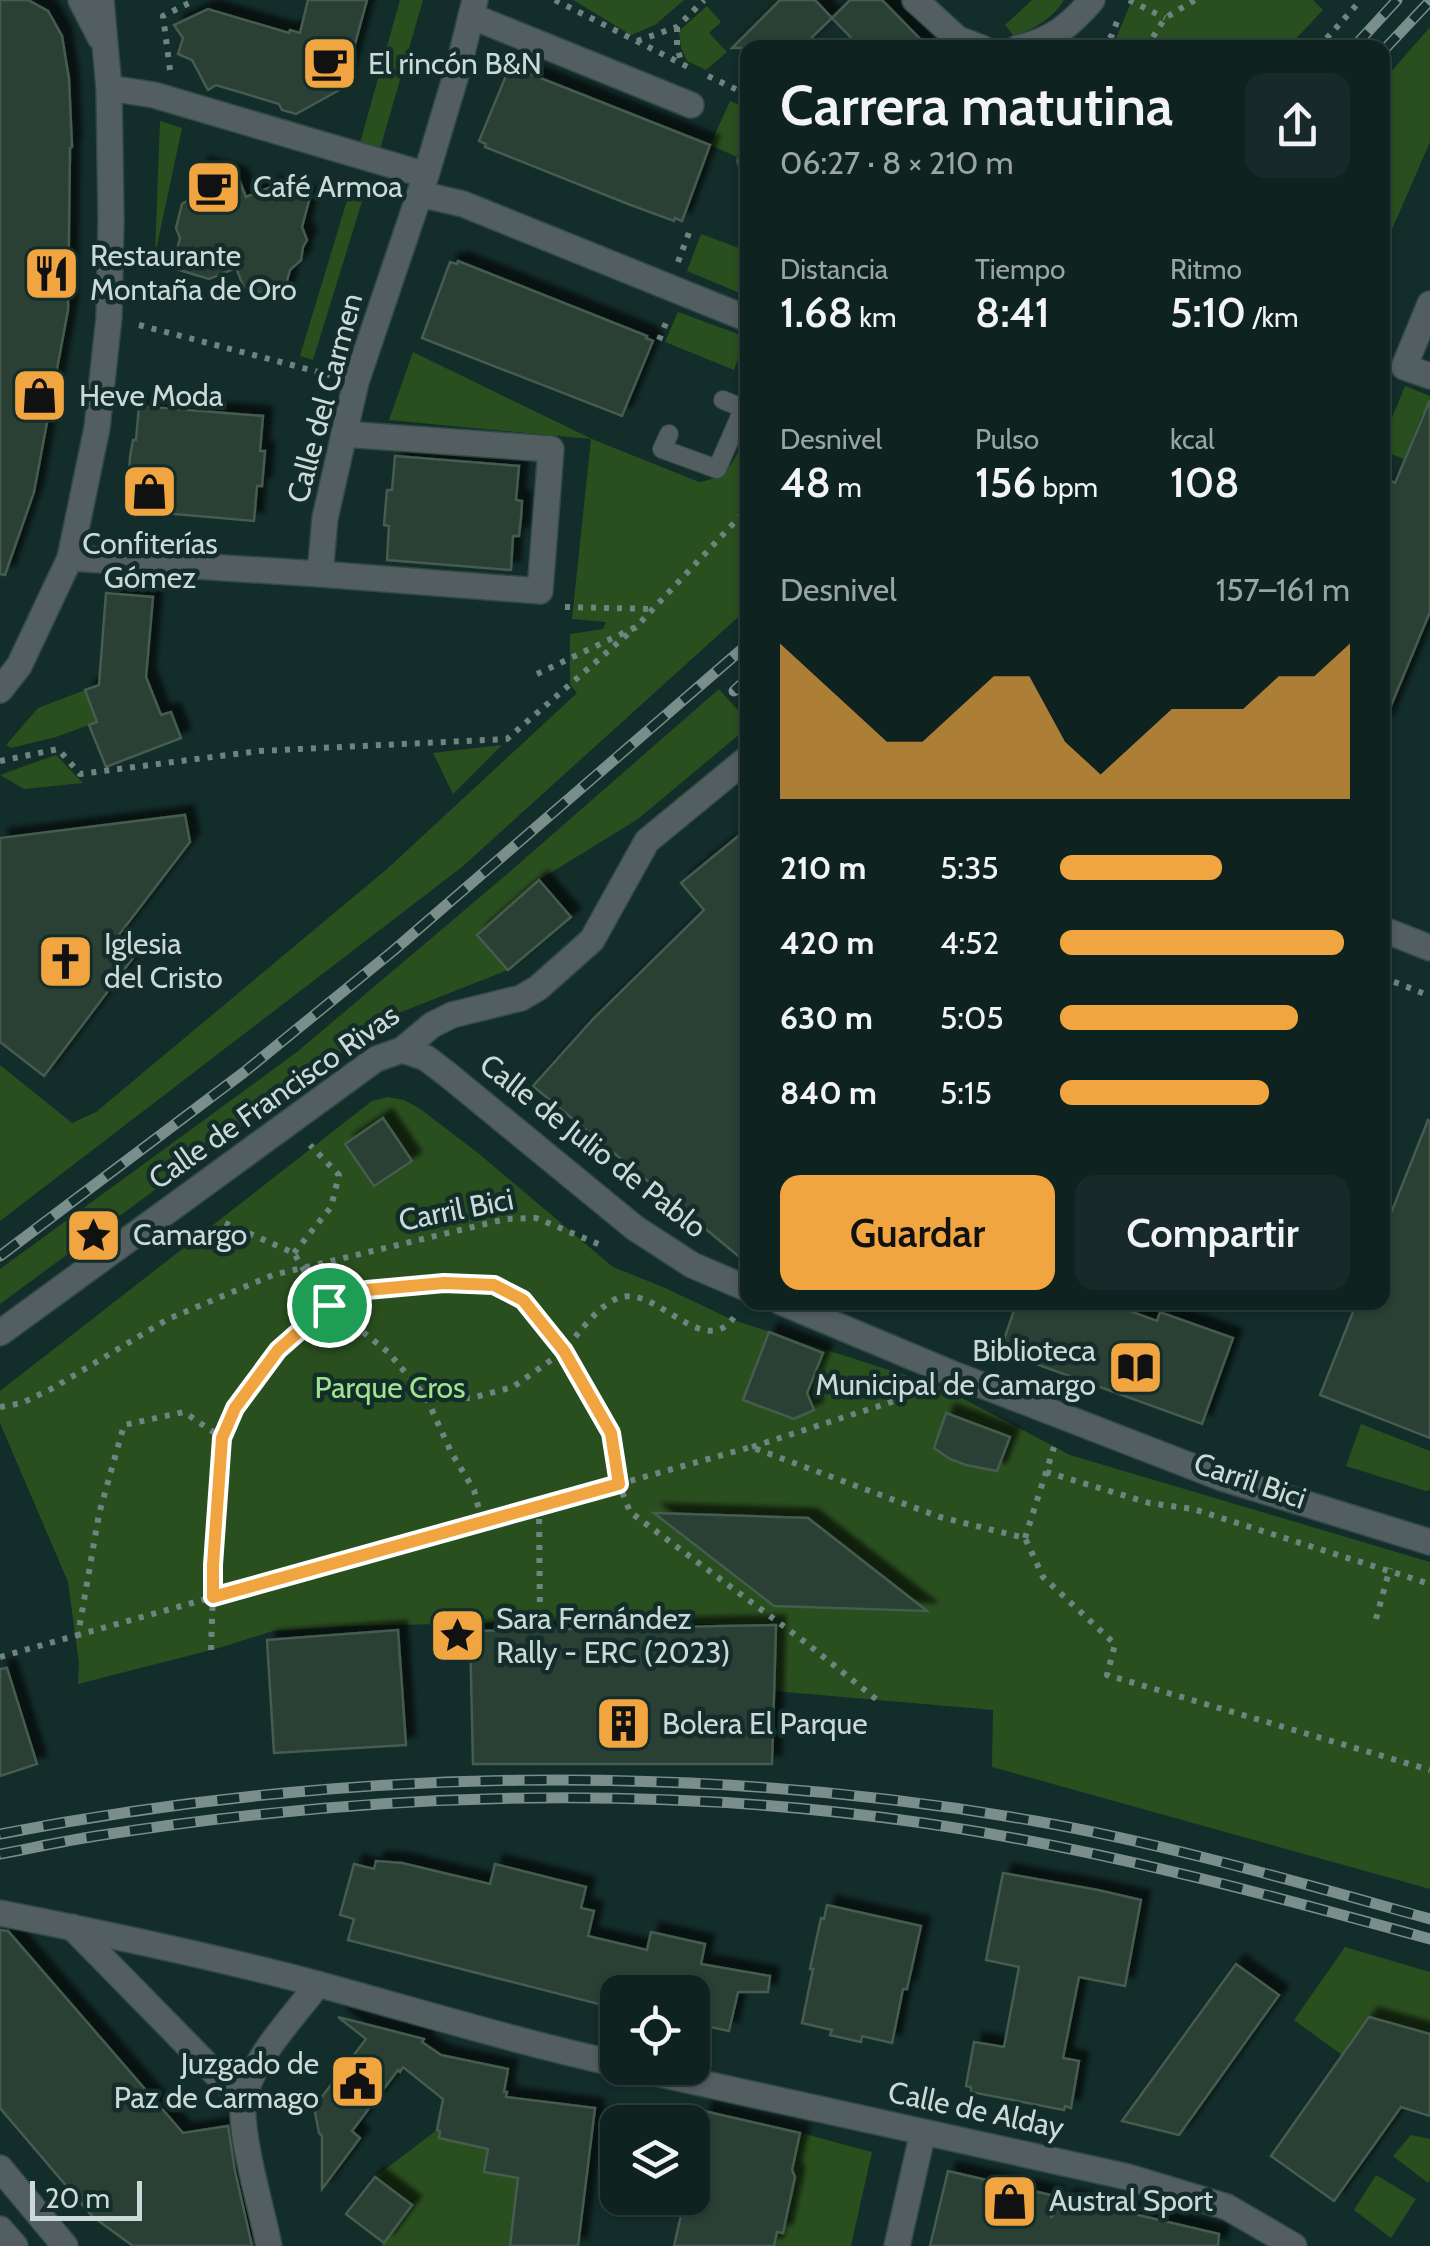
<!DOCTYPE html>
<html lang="es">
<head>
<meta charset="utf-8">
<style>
  body { margin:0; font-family:Cabin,sans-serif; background:#172a29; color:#f1f3f6; height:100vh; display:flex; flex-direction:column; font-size:38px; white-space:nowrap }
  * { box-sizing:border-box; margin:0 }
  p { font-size:32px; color:#9ba4a5 }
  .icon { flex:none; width:55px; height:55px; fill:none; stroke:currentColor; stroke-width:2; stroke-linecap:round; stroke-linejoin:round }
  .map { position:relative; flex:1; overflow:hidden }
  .drawer { position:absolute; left:740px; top:40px; width:650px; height:1270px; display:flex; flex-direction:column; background:#0e2220; border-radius:20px; box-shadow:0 2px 8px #0004,0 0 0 2px #2e3f3e }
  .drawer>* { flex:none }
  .buttons { position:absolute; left:600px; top:1975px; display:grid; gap:20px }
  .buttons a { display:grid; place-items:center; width:110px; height:110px; border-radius:20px; background:#0e2220; box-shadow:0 2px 8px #0004,0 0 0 2px #2e3f3e; font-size:50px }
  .scale { position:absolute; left:30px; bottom:25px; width:112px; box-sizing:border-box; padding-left:10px; border:5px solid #cbdad8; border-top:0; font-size:28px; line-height:35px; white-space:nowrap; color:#cbdad8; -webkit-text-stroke:8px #132d2a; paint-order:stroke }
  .pin { position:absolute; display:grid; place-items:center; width:85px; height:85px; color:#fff; margin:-42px; border:5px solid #fff; border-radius:50%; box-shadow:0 2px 10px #0007 }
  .round { display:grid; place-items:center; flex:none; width:105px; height:105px; border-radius:20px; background:#172a29 }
  .overview { display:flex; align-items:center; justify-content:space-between; height:170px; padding:0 40px }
  h1 { font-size:55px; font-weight:600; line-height:75px }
  .stats { display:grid; grid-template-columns:repeat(3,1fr); gap:15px; height:170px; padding:10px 40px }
  .stats div { display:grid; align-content:center }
  .stats b { font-size:42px; font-weight:600 }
  .stats small { font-size:28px; font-weight:400 }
  .stats p { font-size:28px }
  .chart { height:280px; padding:20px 40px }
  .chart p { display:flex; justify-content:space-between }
  .chart svg { width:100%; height:180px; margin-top:10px; fill:#f1a540; opacity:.7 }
  .cta { display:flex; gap:20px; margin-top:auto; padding:20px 40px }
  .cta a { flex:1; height:115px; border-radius:20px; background:#f1a540; color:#111; font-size:40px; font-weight:600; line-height:115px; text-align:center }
  .cta a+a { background:#172a29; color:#f1f3f6 }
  ul { padding:0 40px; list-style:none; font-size:32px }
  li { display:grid; grid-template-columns:160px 120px 1fr; align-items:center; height:75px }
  li i { height:25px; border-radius:12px; background:#f1a540 }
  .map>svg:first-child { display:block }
  .green { fill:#2a4f1f }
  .building { fill:#2a3f34; stroke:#455b50; stroke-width:2.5; filter:url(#shadow) }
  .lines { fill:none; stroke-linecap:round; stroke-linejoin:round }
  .service-casing { stroke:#304946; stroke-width:20 }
  .pedestrian-casing { stroke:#304946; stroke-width:28 }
  .minor-casing { stroke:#304946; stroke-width:28 }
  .tertiary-casing { stroke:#304946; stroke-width:28 }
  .path { stroke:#6f8481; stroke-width:6; stroke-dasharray:5 8; stroke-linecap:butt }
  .service { stroke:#535e60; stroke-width:18 }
  .pedestrian { stroke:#535e60; stroke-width:25 }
  .minor { stroke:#535e60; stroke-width:25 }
  .tertiary { stroke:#535e60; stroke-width:25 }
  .rail-casing { stroke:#7a8e8c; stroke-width:11 }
  .rail { stroke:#132d2a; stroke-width:8; stroke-dasharray:22; stroke-linecap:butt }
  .route-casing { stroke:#fff; stroke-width:20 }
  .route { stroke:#f1a540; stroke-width:12 }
  .labels { text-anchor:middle; stroke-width:9; stroke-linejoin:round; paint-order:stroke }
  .poi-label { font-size:30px; fill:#cbdad8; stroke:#132d2a; text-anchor:start }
  .street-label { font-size:30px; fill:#cbdad8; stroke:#132d2a }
  .park-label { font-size:30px; fill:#a0e58d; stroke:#132d2a }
</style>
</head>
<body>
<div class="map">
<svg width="1430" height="2246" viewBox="0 0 1430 2246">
  <defs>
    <filter id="shadow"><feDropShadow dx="9" dy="-9" stdDeviation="2.5" flood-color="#0009"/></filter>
  </defs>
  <rect width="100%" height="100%" fill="#132d2a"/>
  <g class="green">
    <polygon points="400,0 423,0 380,149 360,143"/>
    <polygon points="573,0 684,0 655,25 631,35"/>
    <path d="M 1032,0 L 1064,0 C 1052,19 1034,29 1014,36 L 1005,25 Z"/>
    <polygon points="1132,0 1313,0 1323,10 1288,47 1108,47 1115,41"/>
    <polygon points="707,6 721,22 709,33 727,52 706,70 687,61 681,48 679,31"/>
    <polygon points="1430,27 1430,142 1389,236 1382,233 1383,81"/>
    <polygon points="730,101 747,108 747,129 737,157 710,145"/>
    <polygon points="160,121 182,128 155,255"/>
    <polygon points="354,177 368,182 313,360 300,356"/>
    <polygon points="701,234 747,251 747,296 687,271"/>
    <polygon points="678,312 746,337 734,370 665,342"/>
    <path d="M 413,352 L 592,439 L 699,482 C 731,477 735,458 747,432 L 747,609 L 462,867 L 0,1221 L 0,1065 L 72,1123 L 96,1112 L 387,869 L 577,693 L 570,684 L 570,634 L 603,629 L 606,622 L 572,619 L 591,439 L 389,420 Z"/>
    <polygon points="1405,386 1430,396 1430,417 1422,414 1404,459 1383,451 1382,442"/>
    <polygon points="719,689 737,709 747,700 747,728 638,819 539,880 478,935 508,970 391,1016 0,1304 0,1269 297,1052 506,875"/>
    <polygon points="85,690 97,722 56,737 11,748 6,745 38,708"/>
    <polygon points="502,745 453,794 433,753"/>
    <polygon points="56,755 83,783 24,789 0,775"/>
    <polygon points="388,1097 404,1100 419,1108 478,1153 613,1267 663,1287 733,1320 939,1386 1070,1455 1430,1562 1430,1889 992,1767 993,1710 774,1691 775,1625 528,1622 352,1626 273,1631 219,1648 78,1684 79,1663 68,1582 0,1423 0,1391 372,1101"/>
    <polygon points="1361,1424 1430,1451 1430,1490 1426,1491 1346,1466"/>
    <polygon points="1345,1947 1430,1972 1430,2034 1369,2017 1342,2055 1294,2020"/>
    <polygon points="437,2130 440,2131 439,2138 488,2149 484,2172 519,2178 510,2246 381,2246 412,2205 375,2177"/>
    <polygon points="801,2133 872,2152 851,2246 775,2246"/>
    <polygon points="1411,2135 1430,2139 1430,2180 1428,2183 1393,2156"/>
    <polygon points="1376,2175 1416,2199 1391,2238 1354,2210"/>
  </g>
  <g class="building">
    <polygon points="0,0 28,0 48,11 62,36 69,79 72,147 70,148 68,310 34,492 5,575 0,574"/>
    <polygon points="308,0 367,0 343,88 296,114 282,110 279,104 216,85 208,90 192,60 178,54 183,38 174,25 208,9 289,33 290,30 300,33"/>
    <polygon points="780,0 815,0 832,18 801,48 732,48"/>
    <polygon points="850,0 882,0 929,48 861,48 832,18"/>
    <polygon points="510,66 710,145 682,221 675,218 674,221 628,204 485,147 486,144 479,141"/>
    <polygon points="200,166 238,177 246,197 273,186 310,197 302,227 307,240 303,247 301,260 290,270 282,299 244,288 236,268 209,279 172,268 180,238 176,228 182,204 192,198"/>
    <polygon points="458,261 647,336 646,338 653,341 622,416 422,338 450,262 457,264"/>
    <polygon points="1430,400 1430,612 1383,725 1382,501 1391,481 1395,483"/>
    <polygon points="139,406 263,416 260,451 265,451 262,486 257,486 254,521 130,510 133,475 129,475 130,457 133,440 136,440"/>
    <polygon points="395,456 519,466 516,500 522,501 521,518 519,536 513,536 511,570 387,560 389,526 384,525 387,490 392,490"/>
    <polygon points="106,593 153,597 146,677 161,715 171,712 181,738 106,767 89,725 97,722 85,690 99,685"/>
    <polygon points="185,815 190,842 115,940 136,954 44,1076 0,1042 0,838"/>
    <polygon points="748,828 748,1264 533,1086 593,1019 704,910 681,883"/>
    <polygon points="539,880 571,917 508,970 477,935"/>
    <polygon points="383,1118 412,1161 374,1186 345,1144"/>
    <polygon points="1428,1120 1430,1121 1430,1438 1320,1395 1357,1302 1382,1302 1382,1236"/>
    <polygon points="1017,1302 1105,1302 1157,1321 1160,1312 1233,1338 1202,1424 1000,1351"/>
    <polygon points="769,1332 823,1353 807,1393 814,1410 794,1419 743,1400"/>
    <polygon points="946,1413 1010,1437 997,1471 966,1465 950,1459 934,1448"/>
    <polygon points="654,1513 808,1518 927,1611 774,1606"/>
    <polygon points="776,1625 772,1764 473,1764 470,1631"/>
    <polygon points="398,1630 406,1745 274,1753 267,1640"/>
    <polygon points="7,1668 37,1764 0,1776 0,1669"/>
    <polygon points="376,1861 402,1863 490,1884 495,1864 586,1887 581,1908 594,1911 588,1936 647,1950 651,1932 705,1944 701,1964 770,1976 768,1992 738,1992 729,2031 692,2023 692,1992 618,1992 618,2009 348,1940 354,1919 340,1915 354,1864 374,1869"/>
    <polygon points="1003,1873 1098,1890 1141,1900 1125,1986 1079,1977 1063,2058 1079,2061 1071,2108 1065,2106 1064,2110 971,2092 971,2087 966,2086 974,2042 1004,2047 1019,1967 986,1960"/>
    <polygon points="827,1905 921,1926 907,1989 903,1989 892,2043 862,2036 861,2042 830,2035 832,2030 802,2023 813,1969 810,1969 821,1918 824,1919"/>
    <polygon points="0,1930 8,1931 183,2133 228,2126 235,2171 252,2246 133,2246 92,2216 0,2108"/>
    <polygon points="1236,1964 1279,1995 1179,2135 1122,2121"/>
    <polygon points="338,2017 424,2039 422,2042 441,2055 508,2069 504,2092 507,2092 506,2097 595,2108 578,2246 510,2246 518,2178 484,2172 488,2149 439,2138 440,2131 437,2130 443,2099 403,2067 400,2072 398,2070 352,2131 360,2138 322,2189 322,2136 319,2133 314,2107 366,2039"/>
    <polygon points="1369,2017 1430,2034 1430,2116 1401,2107 1334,2201 1271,2156"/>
    <polygon points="704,2111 800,2133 792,2170 795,2177 787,2214 783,2233 777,2232 774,2246 674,2246 685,2198 692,2198 692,2164"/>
    <polygon points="948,2171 1055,2196 1051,2218 1066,2198 1219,2234 1218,2246 930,2246"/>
    <polygon points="375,2177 412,2205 384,2243 346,2214"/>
  </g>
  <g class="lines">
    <defs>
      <g id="service">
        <polyline points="746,161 748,157"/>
        <polyline points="723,400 743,408"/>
        <polyline points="669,434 662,449 717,469 748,398"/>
      </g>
      <g id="pedestrian">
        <polyline points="109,88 154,95 426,175"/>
        <polyline points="1430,304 1404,367 1430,376"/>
      </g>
      <g id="minor">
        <polyline points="81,0 100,37"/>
        <polyline points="915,0 958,39 982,48"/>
        <polyline points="471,16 691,105"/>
        <path d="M 1018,48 C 1052,40 1070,26 1092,0"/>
        <polyline points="420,194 463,204 748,319"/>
        <polyline points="70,558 320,574 325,518 356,382 426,175 459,65 475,0"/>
        <polyline points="320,574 540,591 551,449 343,434"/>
        <polyline points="0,690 19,666 70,558 97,428 109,317 111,219 109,88 101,0"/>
        <polyline points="1382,929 1430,948"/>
        <polyline points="402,1050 426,1058 447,1074 635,1228 692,1265 748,1289"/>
        <polyline points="781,1302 953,1374 1222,1478 1430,1542"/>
        <polyline points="0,1333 376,1059 402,1050 432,1025 452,1015 521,998 538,988 592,940 647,841 748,758"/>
        <path d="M 0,1913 C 107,1934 216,1957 321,1985 C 420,2012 518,2042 618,2064"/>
        <polyline points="72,1927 221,2079 243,2097"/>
        <polyline points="633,2068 1128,2177 1227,2207 1294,2246"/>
        <polyline points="0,2168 65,2246"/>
        <path d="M 269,2246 C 263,2212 235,2123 245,2093 C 259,2051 292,2019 318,1984"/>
        <polyline points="897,2246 923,2132"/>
      </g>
      <polyline id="tertiary" points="0,2229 15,2246"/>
    </defs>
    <use href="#service" class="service-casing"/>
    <use href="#pedestrian" class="pedestrian-casing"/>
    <use href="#minor" class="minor-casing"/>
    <use href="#tertiary" class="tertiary-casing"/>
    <g class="path">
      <polyline points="555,0 688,67"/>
      <polyline points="1129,0 1165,18"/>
      <polyline points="677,27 677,47 682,64"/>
      <polyline points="637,41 677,27 704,0"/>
      <polyline points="1101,48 1112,35 1118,19"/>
      <polyline points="1146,48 1165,18 1195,0"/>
      <polyline points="1318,48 1361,0"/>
      <polyline points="170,70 163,16 195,0"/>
      <polyline points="708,76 748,95"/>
      <polyline points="678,262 690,230"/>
      <polyline points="139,325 330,375"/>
      <polyline points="659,340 668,318"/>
      <polyline points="565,607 652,609"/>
      <polyline points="537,674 636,627 748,508"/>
      <polyline points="0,761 58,749 80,774 259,751 507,739 636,627"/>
      <polyline points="1382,977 1430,996"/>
      <polyline points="225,1223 294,1253 312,1284 329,1305 388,1352 426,1397 451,1452 474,1490 482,1522"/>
      <polyline points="294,1253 331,1207 339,1175 310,1145"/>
      <polyline points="0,1407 22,1403 53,1388 168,1319 273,1275 506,1219 536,1218 603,1246"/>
      <polyline points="222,1438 235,1408 278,1350 329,1305 367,1291 444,1283 494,1285 523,1300 564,1351 513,1387 472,1398 426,1397"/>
      <polyline points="752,1447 916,1394"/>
      <polyline points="1046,1472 1149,1503 1193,1509 1430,1584"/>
      <polyline points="539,1506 540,1622"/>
      <polyline points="1025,1538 1054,1447"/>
      <polyline points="1376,1619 1390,1568"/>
      <path d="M 211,1650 C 213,1579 217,1509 222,1438 L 184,1412 L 124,1425 L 99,1514 L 78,1635 C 259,1584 439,1534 619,1484 L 611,1433 L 564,1351 C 577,1335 601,1301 622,1297 C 659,1288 707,1363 736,1314"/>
      <polyline points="0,1657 78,1635"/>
      <polyline points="876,1699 805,1642 630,1512 619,1484 751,1447 940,1517 1025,1538 1043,1577 1115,1644 1107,1675 1430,1770"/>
    </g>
    <use href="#service" class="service"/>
    <use href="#pedestrian" class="pedestrian"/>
    <use href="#minor" class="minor"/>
    <use href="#tertiary" class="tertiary"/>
    <defs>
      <g id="rail">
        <polyline points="1353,48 1397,0"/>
        <polyline points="1382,52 1430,1"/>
        <polyline points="734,691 748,678"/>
        <polyline points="0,1256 243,1073 393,951 748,644"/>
        <path d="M 0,1834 C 342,1768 692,1761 1035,1821 C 1168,1844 1300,1883 1430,1919"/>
        <path d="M 0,1854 C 32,1848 64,1841 96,1836 C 369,1793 649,1783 923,1823 C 1095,1848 1263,1893 1430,1939"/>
      </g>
    </defs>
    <use href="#rail" class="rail-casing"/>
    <use href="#rail" class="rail"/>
  </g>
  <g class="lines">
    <defs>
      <polygon id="route" points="444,1283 494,1285 523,1300 564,1351 611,1433 619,1484 213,1597 213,1565 222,1438 235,1408 278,1350 329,1305 367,1290"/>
    </defs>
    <use href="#route" class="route-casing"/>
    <use href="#route" class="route"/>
  </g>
  <defs>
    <symbol id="cafe-square" viewBox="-11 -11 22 22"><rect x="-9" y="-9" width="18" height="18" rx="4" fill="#f1a540" stroke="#132d2a"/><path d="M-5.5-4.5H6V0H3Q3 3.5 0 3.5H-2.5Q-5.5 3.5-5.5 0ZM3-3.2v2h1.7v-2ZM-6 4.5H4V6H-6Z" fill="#111"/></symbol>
    <symbol id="restaurant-square" viewBox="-11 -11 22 22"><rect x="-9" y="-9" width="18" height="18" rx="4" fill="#f1a540" stroke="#132d2a"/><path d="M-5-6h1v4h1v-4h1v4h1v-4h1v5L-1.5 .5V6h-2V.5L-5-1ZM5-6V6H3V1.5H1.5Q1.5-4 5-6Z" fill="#111"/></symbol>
    <symbol id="shop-square" viewBox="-11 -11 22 22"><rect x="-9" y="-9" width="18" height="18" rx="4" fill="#f1a540" stroke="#132d2a"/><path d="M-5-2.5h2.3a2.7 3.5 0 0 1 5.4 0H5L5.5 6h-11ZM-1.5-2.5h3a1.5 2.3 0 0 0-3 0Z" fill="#111"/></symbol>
    <symbol id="church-square" viewBox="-11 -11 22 22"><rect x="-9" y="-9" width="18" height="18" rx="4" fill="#f1a540" stroke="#132d2a"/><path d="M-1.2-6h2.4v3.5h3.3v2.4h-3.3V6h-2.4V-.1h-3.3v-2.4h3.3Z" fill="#111"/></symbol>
    <symbol id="sight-square" viewBox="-11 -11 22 22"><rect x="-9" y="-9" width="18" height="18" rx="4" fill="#f1a540" stroke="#132d2a"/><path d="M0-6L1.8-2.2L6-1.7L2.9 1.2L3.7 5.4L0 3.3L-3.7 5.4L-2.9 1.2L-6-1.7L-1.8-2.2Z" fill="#111"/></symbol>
    <symbol id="library-square" viewBox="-11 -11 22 22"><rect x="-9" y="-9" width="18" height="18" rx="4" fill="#f1a540" stroke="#132d2a"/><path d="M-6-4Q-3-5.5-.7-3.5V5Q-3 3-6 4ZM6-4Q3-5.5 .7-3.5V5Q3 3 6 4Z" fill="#111"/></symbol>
    <symbol id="building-square" viewBox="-11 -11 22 22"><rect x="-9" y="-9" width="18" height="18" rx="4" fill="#f1a540" stroke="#132d2a"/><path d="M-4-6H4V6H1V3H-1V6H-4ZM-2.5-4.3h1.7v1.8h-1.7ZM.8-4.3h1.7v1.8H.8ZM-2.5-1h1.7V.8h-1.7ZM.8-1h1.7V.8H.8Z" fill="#111"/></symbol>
    <symbol id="civic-square" viewBox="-11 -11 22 22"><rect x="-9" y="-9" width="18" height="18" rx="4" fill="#f1a540" stroke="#132d2a"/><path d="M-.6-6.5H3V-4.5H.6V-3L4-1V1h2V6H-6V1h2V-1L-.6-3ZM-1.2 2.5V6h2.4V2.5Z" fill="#111"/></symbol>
  </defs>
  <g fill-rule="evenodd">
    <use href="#cafe-square" x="298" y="32" width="63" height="63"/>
    <use href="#cafe-square" x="182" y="156" width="63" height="63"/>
    <use href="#restaurant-square" x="20" y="242" width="63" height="63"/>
    <use href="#shop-square" x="8" y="364" width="63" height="63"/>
    <use href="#shop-square" x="118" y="460" width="63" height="63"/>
    <use href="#church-square" x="34" y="930" width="63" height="63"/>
    <use href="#sight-square" x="62" y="1204" width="63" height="63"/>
    <use href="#library-square" x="1104" y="1336" width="63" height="63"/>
    <use href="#sight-square" x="426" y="1604" width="63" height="63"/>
    <use href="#building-square" x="592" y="1692" width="63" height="63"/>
    <use href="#civic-square" x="326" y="2050" width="63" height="63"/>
    <use href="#shop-square" x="978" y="2170" width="63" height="63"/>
  </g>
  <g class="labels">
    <g class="poi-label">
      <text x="368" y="74">El rincón B&amp;N</text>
      <text x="253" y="197">Café Armoa</text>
      <text x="90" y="266">Restaurante<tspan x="90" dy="34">Montaña de Oro</tspan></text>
      <text x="79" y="406">Heve Moda</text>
      <text x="150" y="554" text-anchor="middle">Confiterías<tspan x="150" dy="34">Gómez</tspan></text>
      <text x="104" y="954">Iglesia<tspan x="104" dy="34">del Cristo</tspan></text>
      <text x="133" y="1245">Camargo</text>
      <text x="1096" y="1361" text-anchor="end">Biblioteca<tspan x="1096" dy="34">Municipal de Camargo</tspan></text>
      <text x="496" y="1629">Sara Fernández<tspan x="496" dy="34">Rally - ERC (2023)</tspan></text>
      <text x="662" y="1734">Bolera El Parque</text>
      <text x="319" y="2074" text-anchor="end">Juzgado de<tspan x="319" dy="34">Paz de Carmago</tspan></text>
      <text x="1049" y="2211">Austral Sport</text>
    </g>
    <g class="street-label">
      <text transform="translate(325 398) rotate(-75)" y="10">Calle del Carmen</text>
      <text transform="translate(274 1097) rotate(-35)" y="10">Calle de Francisco Rivas</text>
      <text transform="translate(593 1146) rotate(38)" y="10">Calle de Julio de Pablo</text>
      <text transform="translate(456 1210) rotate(-11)" y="10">Carril Bici</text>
      <text transform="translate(1250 1481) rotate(19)" y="10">Carril Bici</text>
      <text transform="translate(976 2110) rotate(12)" y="10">Calle de Alday</text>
    </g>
    <g class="park-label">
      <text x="390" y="1398">Parque Cros</text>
    </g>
  </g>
</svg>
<div class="buttons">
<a><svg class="icon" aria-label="locate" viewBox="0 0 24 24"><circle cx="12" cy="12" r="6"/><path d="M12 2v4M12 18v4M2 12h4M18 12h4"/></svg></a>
<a><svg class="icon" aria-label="layers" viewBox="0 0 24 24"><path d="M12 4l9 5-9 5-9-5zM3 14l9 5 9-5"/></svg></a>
</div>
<div class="scale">20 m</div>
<div class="pin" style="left:329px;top:1305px;background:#1e9e55"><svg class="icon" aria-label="arrive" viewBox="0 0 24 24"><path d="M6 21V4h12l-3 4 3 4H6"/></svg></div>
<section class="drawer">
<div class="overview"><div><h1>Carrera matutina</h1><p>06:27 · 8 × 210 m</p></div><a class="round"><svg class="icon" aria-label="share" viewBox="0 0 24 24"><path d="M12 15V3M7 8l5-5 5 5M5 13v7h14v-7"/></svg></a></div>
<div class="stats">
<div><p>Distancia</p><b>1.68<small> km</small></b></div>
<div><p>Tiempo</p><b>8:41</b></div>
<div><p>Ritmo</p><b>5:10<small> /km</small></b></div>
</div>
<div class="stats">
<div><p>Desnivel</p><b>48<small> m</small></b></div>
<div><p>Pulso</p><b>156<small> bpm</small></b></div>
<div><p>kcal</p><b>108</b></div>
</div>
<div class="chart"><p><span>Desnivel</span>157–161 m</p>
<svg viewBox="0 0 160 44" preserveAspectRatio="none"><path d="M0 44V6L10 14L20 22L30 30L40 30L50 22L60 14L70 14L80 30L90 38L100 30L110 22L120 22L130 22L140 14L150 14L160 6V44z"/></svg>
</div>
<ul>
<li><b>210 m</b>5:35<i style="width:56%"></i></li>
<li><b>420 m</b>4:52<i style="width:98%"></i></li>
<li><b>630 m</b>5:05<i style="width:82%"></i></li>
<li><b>840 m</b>5:15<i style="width:72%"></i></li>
</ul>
<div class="cta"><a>Guardar</a><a>Compartir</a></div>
</section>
</div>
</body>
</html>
